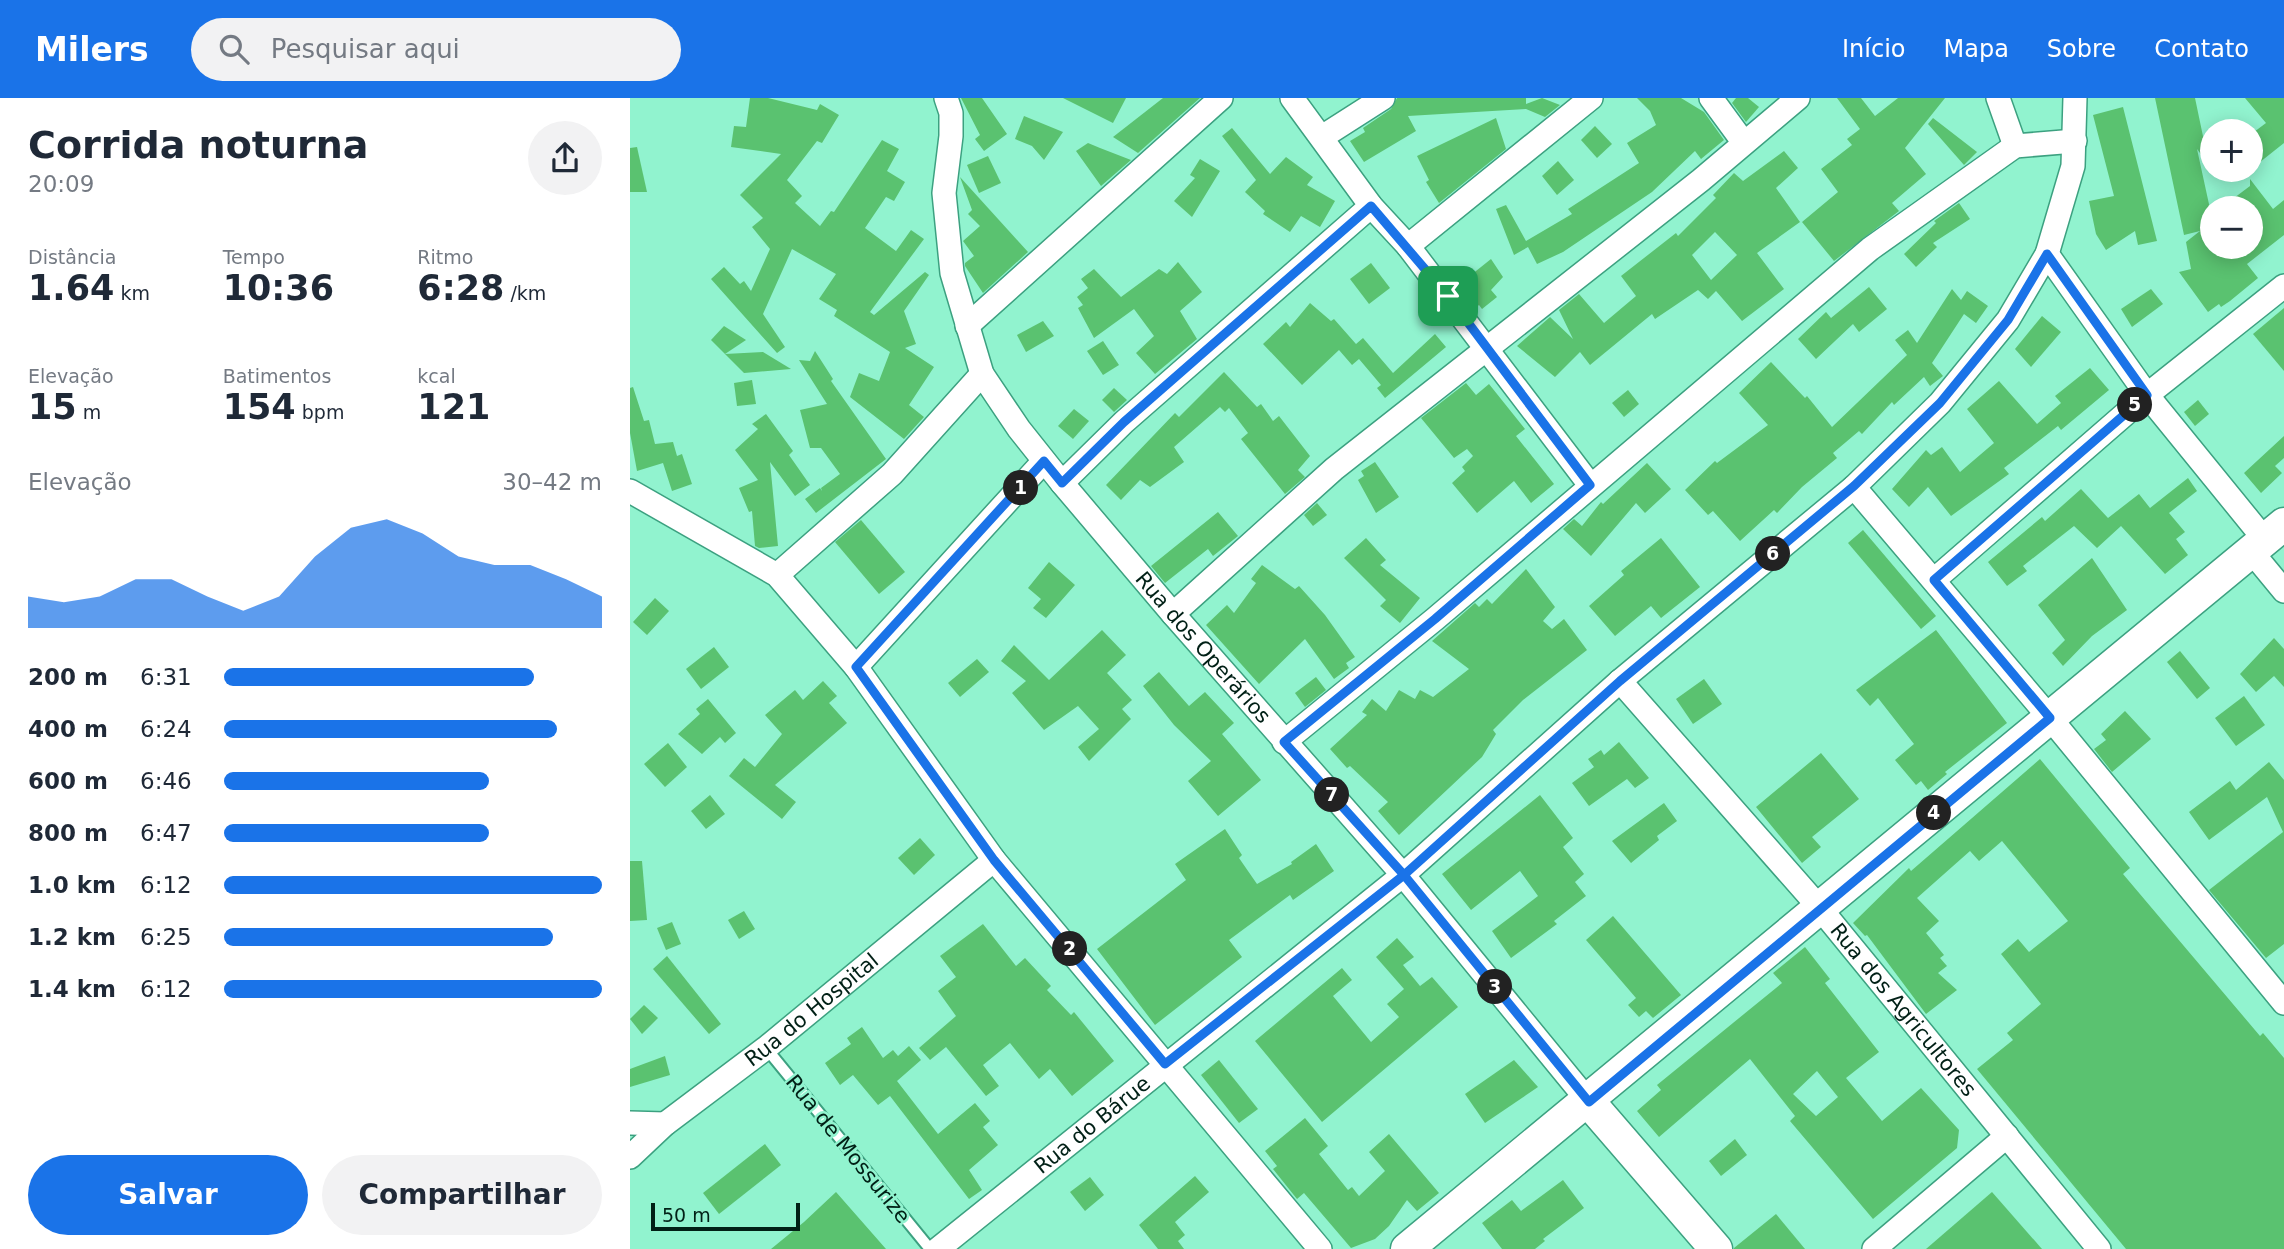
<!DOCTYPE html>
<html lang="pt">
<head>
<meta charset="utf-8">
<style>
  body { margin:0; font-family:"DejaVu Sans",sans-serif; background:#f2f2f3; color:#1f2937; height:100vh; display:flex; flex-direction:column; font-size:26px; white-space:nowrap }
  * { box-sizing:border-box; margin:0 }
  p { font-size:23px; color:#747a83 }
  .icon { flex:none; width:38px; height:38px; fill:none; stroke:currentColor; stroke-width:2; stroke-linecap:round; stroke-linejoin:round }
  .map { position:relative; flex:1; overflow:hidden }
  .sheet { display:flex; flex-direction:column; background:#fff; width:630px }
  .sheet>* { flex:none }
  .buttons { position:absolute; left:1570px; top:21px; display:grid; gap:14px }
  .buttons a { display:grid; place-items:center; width:63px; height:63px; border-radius:50%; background:#fff; box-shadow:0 4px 18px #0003; font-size:35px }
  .scale { position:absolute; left:21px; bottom:18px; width:149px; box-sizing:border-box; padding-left:7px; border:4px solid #012016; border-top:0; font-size:19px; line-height:24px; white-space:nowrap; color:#012016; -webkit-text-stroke:5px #91f3cf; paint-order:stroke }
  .pin { position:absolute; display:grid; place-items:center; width:60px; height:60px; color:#fff; margin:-30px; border-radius:14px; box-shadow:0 4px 10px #0006 }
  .km { position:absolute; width:35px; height:35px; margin:-18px; border-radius:50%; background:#222; color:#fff; font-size:19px; line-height:35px; text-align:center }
  .round { display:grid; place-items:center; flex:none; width:74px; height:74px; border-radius:37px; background:#f2f2f3 }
  .overview { display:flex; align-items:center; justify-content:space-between; height:119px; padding:0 28px }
  h1 { font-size:38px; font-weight:700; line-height:52px }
  .figures { display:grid; grid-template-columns:repeat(3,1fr); gap:10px; height:119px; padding:7px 28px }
  .figures div { display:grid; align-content:center }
  .figures b { font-size:35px; font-weight:700 }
  .figures small { font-size:19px; font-weight:400 }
  .figures p { font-size:19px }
  .chart { height:196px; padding:14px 28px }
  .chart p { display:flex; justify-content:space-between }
  .chart svg { width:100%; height:126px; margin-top:7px; fill:#1a73e8; opacity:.7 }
  .action { display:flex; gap:14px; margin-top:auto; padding:14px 28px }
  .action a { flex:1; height:80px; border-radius:42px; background:#1a73e8; color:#fff; font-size:28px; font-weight:700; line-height:80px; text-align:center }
  .action a+a { background:#f2f2f3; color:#1f2937 }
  ul { padding:0 28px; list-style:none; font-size:23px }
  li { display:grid; grid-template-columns:112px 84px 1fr; align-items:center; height:52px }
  li i { height:18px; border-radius:9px; background:#1a73e8 }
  header { display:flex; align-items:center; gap:42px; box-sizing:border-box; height:98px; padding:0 35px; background:#1a73e8; color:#fff }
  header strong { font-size:33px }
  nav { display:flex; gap:38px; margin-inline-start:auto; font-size:24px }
  .search { width:490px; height:63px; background:#f2f2f3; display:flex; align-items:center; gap:18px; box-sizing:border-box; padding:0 24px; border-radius:38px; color:#747a83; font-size:26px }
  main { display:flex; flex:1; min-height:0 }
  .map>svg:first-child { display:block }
  .building { fill:#5ac270; fill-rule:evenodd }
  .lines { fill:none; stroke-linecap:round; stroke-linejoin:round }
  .lane-casing { stroke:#3ca180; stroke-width:14 }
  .street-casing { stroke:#3ca180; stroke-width:26 }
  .secondary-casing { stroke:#3ca180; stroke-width:35 }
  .lane { stroke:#fff; stroke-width:10 }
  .street { stroke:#fff; stroke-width:23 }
  .secondary { stroke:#fff; stroke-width:32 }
  .route-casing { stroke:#fff; stroke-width:14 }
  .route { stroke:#1a73e8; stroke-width:9 }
  .labels { text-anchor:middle; stroke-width:5; stroke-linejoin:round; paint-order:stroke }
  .street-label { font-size:21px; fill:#012016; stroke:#91f3cf }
</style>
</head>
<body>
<header>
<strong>Milers</strong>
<div class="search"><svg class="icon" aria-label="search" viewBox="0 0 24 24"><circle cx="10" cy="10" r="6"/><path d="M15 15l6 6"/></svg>Pesquisar aqui</div>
<nav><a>Início</a><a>Mapa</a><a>Sobre</a><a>Contato</a></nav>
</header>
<main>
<section class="sheet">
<div class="overview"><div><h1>Corrida noturna</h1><p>20:09</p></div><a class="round"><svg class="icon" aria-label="share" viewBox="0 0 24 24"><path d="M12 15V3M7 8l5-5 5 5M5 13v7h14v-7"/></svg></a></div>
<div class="figures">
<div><p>Distância</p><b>1.64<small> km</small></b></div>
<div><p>Tempo</p><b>10:36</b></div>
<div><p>Ritmo</p><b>6:28<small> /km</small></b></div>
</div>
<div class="figures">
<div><p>Elevação</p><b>15<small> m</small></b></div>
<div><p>Batimentos</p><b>154<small> bpm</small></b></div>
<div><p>kcal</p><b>121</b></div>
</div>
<div class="chart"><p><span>Elevação</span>30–42 m</p>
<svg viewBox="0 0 160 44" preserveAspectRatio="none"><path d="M0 44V33L10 35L20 33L30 27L40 27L50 33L60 38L70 33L80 19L90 9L100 6L110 11L120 19L130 22L140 22L150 27L160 33V44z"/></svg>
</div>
<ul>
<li><b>200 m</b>6:31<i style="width:82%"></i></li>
<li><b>400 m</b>6:24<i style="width:88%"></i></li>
<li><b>600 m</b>6:46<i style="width:70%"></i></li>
<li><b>800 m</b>6:47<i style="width:70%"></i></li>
<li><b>1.0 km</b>6:12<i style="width:100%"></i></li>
<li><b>1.2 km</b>6:25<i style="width:87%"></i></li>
<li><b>1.4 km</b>6:12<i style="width:100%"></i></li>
</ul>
<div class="action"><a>Salvar</a><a>Compartilhar</a></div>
</section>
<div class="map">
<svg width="1654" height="1151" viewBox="0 0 1654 1151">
  <rect width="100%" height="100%" fill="#91f3cf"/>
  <g class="building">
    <polygon points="120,0 138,0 187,12 190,6 209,17 192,45 187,43 157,82 172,98 165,105 190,128 201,113 204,114 252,42 269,51 257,73 275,84 264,103 256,99 235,130 266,153 281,132 294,141 240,214 244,217 295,174 299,177 274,213 286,246 275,250 304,269 279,307 294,319 274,341 220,299 229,275 249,283 260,254 204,218 207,212 189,201 206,176 162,151 133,216 155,249 147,255 81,181 94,169 110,186 114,183 121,193 140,151 122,129 133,120 110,97 151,56 101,49 104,28 116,29"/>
    <polygon points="331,0 352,0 377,36 354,53 345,41 350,37"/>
    <polygon points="433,0 496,0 483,25"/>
    <polygon points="533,0 570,0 508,55 483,39"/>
    <polygon points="767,0 896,0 896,6 912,0 930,7 915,19 896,11 778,18 786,33 734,64 720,43 735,34 733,30 761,11"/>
    <polygon points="1007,0 1051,0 1074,14 1094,42 1071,61 1065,53 1022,94 933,154 907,166 898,149 884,157 866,111 876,107 896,143 942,116 938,111 1009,65 997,45 1026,27 1020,13"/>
    <polygon points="1106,0 1118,0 1129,9 1116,24 1102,5"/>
    <polygon points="1207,0 1231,0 1245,18 1268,0 1315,0 1275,50 1296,76 1262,105 1269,113 1204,163 1172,124 1208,94 1191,71 1222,47 1217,41 1230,31"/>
    <polygon points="1525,0 1565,0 1579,67 1567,51 1582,120 1582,149 1620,149 1620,110 1611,110 1604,100 1620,88 1620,81 1643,111 1654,102 1654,137 1617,166 1628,180 1600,203 1591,209 1589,206 1578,214 1549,174 1561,171 1556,144 1570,133 1554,137"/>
    <polygon points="1615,0 1654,0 1654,45 1620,72 1620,37 1636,25"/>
    <polygon points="1493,9 1527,143 1508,147 1505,133 1476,152 1466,136 1459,103 1484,98 1463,17"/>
    <polygon points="394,18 433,34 414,62 402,48 385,41"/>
    <polygon points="866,20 876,51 809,105 796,84 799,82 787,58"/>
    <polygon points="1303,20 1347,54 1334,67 1298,26"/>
    <polygon points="965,28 982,46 967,60 951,42"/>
    <polygon points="602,30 640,76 656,59 683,79 677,87 705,103 690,129 671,118 660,134 633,116 635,113 615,94 626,82 592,38"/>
    <polygon points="458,45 470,50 501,62 471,88 446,53"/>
    <polygon points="7,49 17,94 0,94 0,50"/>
    <path d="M 1154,53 L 1168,70 L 1146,90 L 1170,124 L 1127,155 L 1154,191 L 1112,223 L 1086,193 L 1078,201 L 1068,192 L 1025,221 L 1022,216 L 960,267 L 950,254 L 925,279 L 887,248 L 920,219 L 943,241 L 929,212 L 949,196 L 974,225 L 1006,198 L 991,178 L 1046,135 L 1048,138 L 1086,100 L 1083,97 L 1104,75 L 1113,83 ZM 1085,134 L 1107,157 L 1081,182 L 1062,157 Z"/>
    <polygon points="358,58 371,85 349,95 337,67"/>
    <polygon points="570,61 590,73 562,119 544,103 565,80 560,77"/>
    <polygon points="928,63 944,82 927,97 912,78"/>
    <polygon points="330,79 398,154 353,195 335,168 335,165 344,158 333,143 350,128 338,116 342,112"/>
    <polygon points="1329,105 1340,121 1303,145 1307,149 1286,169 1274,156 1306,125 1304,123"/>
    <polygon points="861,161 873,179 861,192 867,199 852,211 849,207 844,211 834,198 844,191 836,181"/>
    <polygon points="548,164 572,194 550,213 567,241 525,276 506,255 524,238 504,211 464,240 448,210 453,207 447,199 458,190 451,181 464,171 491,199 529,171 537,176"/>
    <polygon points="741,165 760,190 739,206 720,181"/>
    <polygon points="1239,189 1257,211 1229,234 1223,226 1186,261 1168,241 1196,214 1201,220"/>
    <polygon points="1322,191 1331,202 1337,193 1358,208 1346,225 1334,216 1302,265 1313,278 1300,288 1294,279 1264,307 1262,304 1232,336 1229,333 1203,355 1207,360 1172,389 1147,415 1144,412 1110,443 1083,413 1078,417 1055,392 1085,363 1087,365 1138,327 1109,295 1141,264 1175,300 1177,298 1202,329 1277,257 1265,242 1278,232 1287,245"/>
    <polygon points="1521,191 1533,206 1502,229 1491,211"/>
    <polygon points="680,205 701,223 704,221 726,246 733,240 763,275 805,236 816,249 755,300 747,290 751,287 729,261 722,267 709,252 672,287 633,246 656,224 660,229"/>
    <polygon points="1654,210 1654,273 1623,236"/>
    <polygon points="1412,218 1431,234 1401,269 1385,251"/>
    <polygon points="413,223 424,238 396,254 387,237"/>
    <polygon points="94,228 116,242 95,256 81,242"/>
    <polygon points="473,243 489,267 473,277 457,253"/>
    <polygon points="185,253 203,281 201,283 256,361 186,415 175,401 190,390 192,393 191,390 210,376 191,350 180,350 170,312 197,306 169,262 180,263"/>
    <polygon points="133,254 161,271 114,275 95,256"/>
    <polygon points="1460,270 1479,292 1431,332 1428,328 1374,370 1379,376 1321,418 1298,389 1279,409 1262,391 1296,352 1301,357 1312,349 1330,374 1364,345 1337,311 1369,283 1407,326 1431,305 1425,298"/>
    <polygon points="594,274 627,309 631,306 643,323 649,318 680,358 668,372 675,379 655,396 611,341 618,335 599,310 595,314 590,309 544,349 554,364 520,389 510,382 491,402 476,387 545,315 549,319"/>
    <polygon points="122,282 126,306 107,308 104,285"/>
    <polygon points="836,285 846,297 859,286 895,331 886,338 924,386 901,405 884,383 847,415 822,385 835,373 832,369 843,358 837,351 824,360 791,320"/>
    <polygon points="3,289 14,323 19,322 25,346 43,344 47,358 52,356 62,386 42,393 33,365 7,373 0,335 0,290"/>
    <polygon points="484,290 497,302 484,314 472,302"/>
    <polygon points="998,292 1009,306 994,319 982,305"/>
    <polygon points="1568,302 1579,316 1565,328 1554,314"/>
    <polygon points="444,311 459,323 443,341 428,328"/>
    <polygon points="136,316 163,353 159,357 180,387 165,398 140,364 148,448 129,450 125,448 122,413 119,414 109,390 128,382 105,352 128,331 122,326"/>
    <polygon points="1654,338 1654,360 1645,368 1652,375 1631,395 1614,375"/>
    <polygon points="745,364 769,399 746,415 728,382 734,378 731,373"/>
    <polygon points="1017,365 1041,391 1015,415 1006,405 961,458 933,431 944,421 952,428 971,404 973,406"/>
    <polygon points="1558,380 1567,393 1539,415 1555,434 1546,441 1558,457 1535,476 1491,428 1467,450 1444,428 1393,468 1397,473 1377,488 1358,464 1412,419 1415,423 1451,391 1478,420 1509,396 1520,410"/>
    <polygon points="687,405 697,417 683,428 674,417"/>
    <polygon points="588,414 608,438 583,458 578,451 535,485 521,468"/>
    <polygon points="231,422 275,474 249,496 205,444"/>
    <polygon points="1233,432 1306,518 1291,531 1218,445"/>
    <polygon points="736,440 756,462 750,467 790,500 770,525 750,508 756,502 714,460"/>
    <polygon points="1031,440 1070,489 1031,520 1021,508 985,538 959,508 994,477 991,473"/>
    <polygon points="1462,460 1497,512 1462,538 1433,568 1422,555 1435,542 1408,507"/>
    <polygon points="419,464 445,487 416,520 403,510 411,501 398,490"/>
    <polygon points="632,467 665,491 669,488 695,517 725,559 716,565 719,570 704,581 675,541 629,586 576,527 597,507 604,515 626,485 621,481"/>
    <polygon points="896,471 925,509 913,523 922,531 934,521 957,552 893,602 863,632 866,636 852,659 769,737 748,713 758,704 720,668 717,670 700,651 737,617 732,614 742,601 756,613 769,592 785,601 790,592 803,599 839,571 802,543 845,505 849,509 857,501 862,506"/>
    <polygon points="25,500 39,513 17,537 3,524"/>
    <polygon points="472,532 496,557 477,575 502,602 492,611 501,621 459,663 448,649 469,631 448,608 414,632 382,595 396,583 371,563 384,547 419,582"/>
    <polygon points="1306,532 1377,625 1315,674 1317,676 1298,692 1291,683 1286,687 1265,662 1284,646 1248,600 1240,608 1226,592"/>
    <polygon points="1644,540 1654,551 1654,589 1644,578 1626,594 1610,576"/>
    <polygon points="84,549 99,569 71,591 56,571"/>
    <polygon points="1550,553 1580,590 1567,601 1537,564"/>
    <polygon points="347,561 359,574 330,599 318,585"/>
    <polygon points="529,574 559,608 575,594 604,625 592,636 631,682 588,718 558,683 581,663 544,627 513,588"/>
    <polygon points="686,579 696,592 675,609 665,595"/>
    <polygon points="1074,581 1092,606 1063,626 1046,601"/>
    <polygon points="193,583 207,598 199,605 217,625 145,687 166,704 152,721 99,678 114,660 125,669 152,636 135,617 165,592 173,602"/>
    <polygon points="1614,598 1635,627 1606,648 1585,620"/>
    <polygon points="78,601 106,635 95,645 90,639 72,656 48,636 70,616 66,611"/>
    <polygon points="1495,613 1521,641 1482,674 1464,651 1476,642 1471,636"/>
    <polygon points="989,644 1019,680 1005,690 997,681 959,708 942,685 964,669 958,661 971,652 974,657"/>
    <polygon points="38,645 57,669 35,689 14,666"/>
    <polygon points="1191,655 1229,701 1182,739 1191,749 1172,765 1126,709"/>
    <polygon points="1410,661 1500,770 1493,776 1630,938 1633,935 1654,960 1654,1151 1496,1151 1347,971 1383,942 1377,935 1411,906 1371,856 1388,841 1399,854 1438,823 1372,743 1349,763 1340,753 1287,800 1309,823 1296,835 1314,857 1310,860 1317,868 1308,875 1327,892 1296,916 1237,837 1235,838 1223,825 1279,770 1281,773"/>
    <polygon points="1639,664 1654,682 1654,846 1636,860 1579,792 1653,734 1637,699 1579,742 1559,714 1600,683 1606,692"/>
    <polygon points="80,697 95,716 76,731 61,713"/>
    <polygon points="910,697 943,740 933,749 954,776 945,784 956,798 924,823 927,826 881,860 862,833 908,798 890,773 841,812 812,776"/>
    <polygon points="1034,705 1047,723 1027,738 1029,742 1001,765 982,743"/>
    <polygon points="595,731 612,757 609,760 627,786 662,766 661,764 686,746 704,773 663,802 660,797 599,842 612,859 525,927 467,851 556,782 545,766"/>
    <polygon points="290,740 305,757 284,777 268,760"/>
    <polygon points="0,763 12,763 17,822 0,823"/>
    <polygon points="114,813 125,831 109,841 98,822"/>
    <polygon points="983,818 1051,897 1023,920 1016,913 1009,919 998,907 1006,900 956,842"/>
    <polygon points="42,824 51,846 36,852 27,830"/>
    <polygon points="353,826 386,868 395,860 421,888 417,892 441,917 444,914 484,963 442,998 420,971 409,981 380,945 353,967 369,988 356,998 316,949 300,962 289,950 326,918 308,893 326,879 310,858"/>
    <polygon points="767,840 784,859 773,867 790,888 802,879 828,909 692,1024 625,943 712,870 722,882 703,898 741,944 769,919 757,906 774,891 746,859"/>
    <path d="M 1175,849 L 1200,881 L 1195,885 L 1249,954 L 1216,980 L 1252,1023 L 1291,990 L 1329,1032 L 1327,1050 L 1243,1121 L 1160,1023 L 1165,1018 L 1120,961 L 1029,1039 L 1007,1013 L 1031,992 L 1027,987 L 1152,885 L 1143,875 ZM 1187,973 L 1208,999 L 1186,1018 L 1163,996 Z"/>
    <polygon points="37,858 91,926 79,936 23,871"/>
    <polygon points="14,907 28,920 12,936 0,921"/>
    <polygon points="232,929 253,960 263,952 268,958 279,948 291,962 267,983 308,1036 345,1005 360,1023 353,1029 368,1047 339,1072 352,1092 339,1101 260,998 248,1007 223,977 210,987 195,965 221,946 217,940"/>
    <polygon points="35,958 40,977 0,989 0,971"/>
    <polygon points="589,962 628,1011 609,1025 571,977"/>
    <polygon points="884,962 908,989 855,1025 835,996"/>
    <polygon points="675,1020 698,1048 689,1056 718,1092 722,1089 729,1098 755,1073 739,1054 759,1036 809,1095 787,1113 777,1102 759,1128 745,1141 721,1150 674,1095 667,1101 643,1071 647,1068 635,1053"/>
    <polygon points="1105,1041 1117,1057 1091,1078 1079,1063"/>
    <polygon points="135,1046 151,1067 89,1116 73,1095"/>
    <polygon points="565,1078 579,1094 545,1124 555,1137 548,1143 554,1151 528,1151 509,1127"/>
    <polygon points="460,1079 474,1097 455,1113 440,1094"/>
    <polygon points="933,1082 954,1110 913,1141 915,1143 905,1151 872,1151 852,1125 882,1102 891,1113"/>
    <polygon points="206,1094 256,1151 141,1151 174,1124"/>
    <polygon points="1362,1094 1412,1151 1296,1151"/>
    <polygon points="1146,1116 1175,1151 1104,1151 1104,1150"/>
  </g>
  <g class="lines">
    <defs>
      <polyline id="lane" points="136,950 300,1151"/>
      <g id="street">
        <path id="s1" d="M 316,0 L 321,15 L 321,38 L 314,95 L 322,175 L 352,276 L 389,331 L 432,385 L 543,516 L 773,777 L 959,1004"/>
        <polyline points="662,0 741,108 778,148 960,387"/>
        <polyline points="1081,0 1114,45"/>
        <polyline points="1368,0 1385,48"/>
        <polyline points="692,39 753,0"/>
        <polyline points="778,148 961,0"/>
        <polyline points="1417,156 1517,297 1635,442"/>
        <polyline points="337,228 591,0"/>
        <polyline points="432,385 494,324 741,108"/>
        <polyline points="1224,389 1420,620 1654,905"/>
        <polyline points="0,393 147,477 226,569 364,762 690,1151"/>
        <polyline points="1621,453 1654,493"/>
        <polyline points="147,477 262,376 352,276"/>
        <polyline points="1304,482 1517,297 1654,188"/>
        <polyline points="543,516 704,371 1071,82 1168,0"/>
        <polyline points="226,569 414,363"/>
        <path id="s2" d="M 990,583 L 1189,809 L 1469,1151"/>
        <polyline points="654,644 805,521 1240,151 1385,48 1445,43"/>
        <polyline points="0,1025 35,1026"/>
        <path id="s3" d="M 0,1059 L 35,1026 L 136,950 L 364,762"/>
        <path id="s4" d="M 308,1151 L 773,777 L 990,583 L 1224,389 L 1310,305 L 1378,222 L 1417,156 L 1443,68 L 1445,0"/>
        <polyline points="1244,1151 1377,1038"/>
      </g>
      <g id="secondary">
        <polyline points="959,1004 1086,1151"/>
        <polyline points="777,1151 1654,426"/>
      </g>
    </defs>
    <use href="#lane" class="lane-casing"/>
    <use href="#street" class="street-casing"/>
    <use href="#secondary" class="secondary-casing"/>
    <use href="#lane" class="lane"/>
    <use href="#street" class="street"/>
    <use href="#secondary" class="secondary"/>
  </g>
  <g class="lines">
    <defs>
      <polyline id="route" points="818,198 741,108 494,324 432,385 414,363 226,569 364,762 535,966 774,777 959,1004 1420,620 1304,482 1517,297 1417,156 1378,222 1310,305 1224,388 990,583 774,777 654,644 805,521 960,387 818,198"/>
    </defs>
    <use href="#route" class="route-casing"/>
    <use href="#route" class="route"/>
  </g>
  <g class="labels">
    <g class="street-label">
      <text dy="7" stroke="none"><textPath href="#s1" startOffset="634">Rua dos Operários</textPath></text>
      <text dy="7" stroke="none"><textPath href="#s3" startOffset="234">Rua do Hospital</textPath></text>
      <text dy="7" stroke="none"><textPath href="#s2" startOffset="434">Rua dos Agricultores</textPath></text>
      <text dy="7" stroke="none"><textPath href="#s4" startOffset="198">Rua do Bárue</textPath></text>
      <text transform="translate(218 1051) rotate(51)" y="7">Rua de Mossurize</text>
    </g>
  </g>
</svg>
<div class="buttons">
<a>+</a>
<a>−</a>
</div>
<div class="scale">50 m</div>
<div class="pin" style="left:818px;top:198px;background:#1e9e55"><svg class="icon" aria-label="arrive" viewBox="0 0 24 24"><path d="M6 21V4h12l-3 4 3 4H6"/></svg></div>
<b class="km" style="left:391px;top:390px">1</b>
<b class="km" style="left:440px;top:851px">2</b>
<b class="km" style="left:865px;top:889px">3</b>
<b class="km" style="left:1304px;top:715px">4</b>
<b class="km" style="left:1505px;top:307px">5</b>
<b class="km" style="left:1143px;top:456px">6</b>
<b class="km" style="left:702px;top:697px">7</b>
</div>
</main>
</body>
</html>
